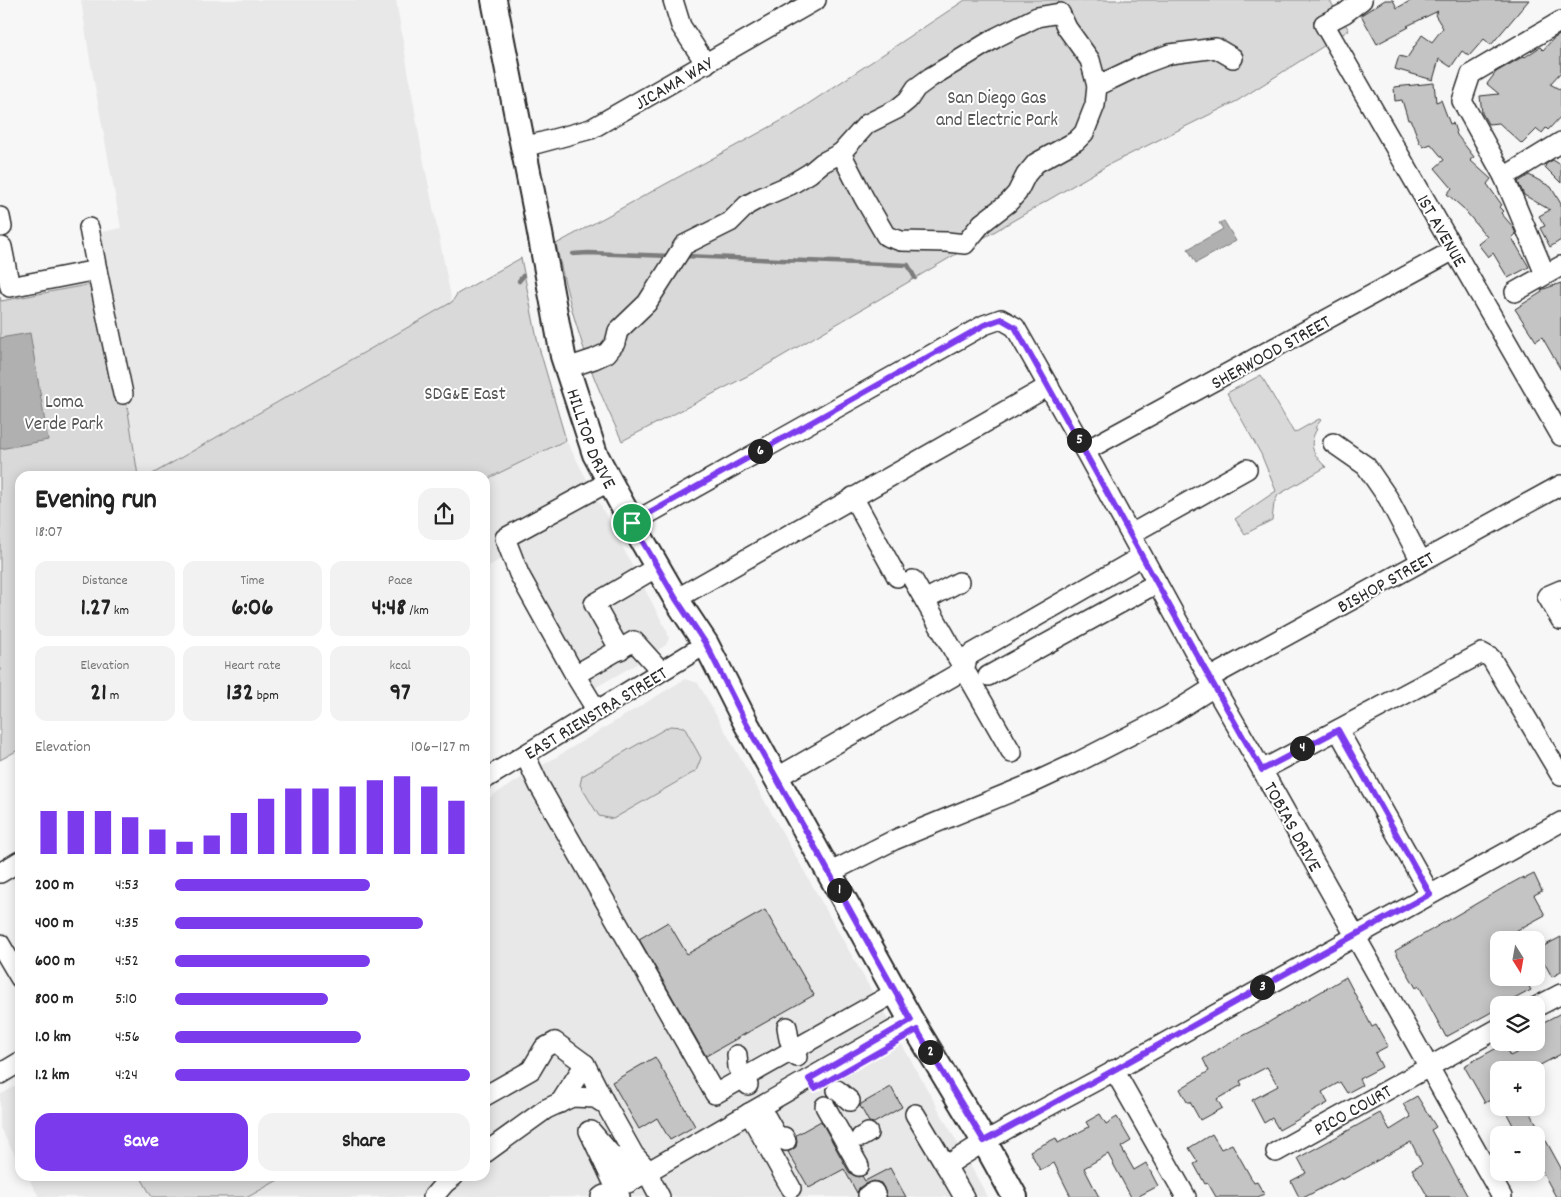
<!DOCTYPE html>
<html lang="en">
<head>
<meta charset="utf-8">
<style>
  body { margin:0; font-family:Dekko,sans-serif; background:#f2f2f2; color:#222; height:100vh; display:flex; flex-direction:column; font-size:19px; white-space:nowrap }
  * { box-sizing:border-box; margin:0 }
  p { font-size:16px; color:#767676 }
  .icon { flex:none; width:28px; height:28px; fill:none; stroke:currentColor; stroke-width:2; stroke-linecap:round; stroke-linejoin:round }
  .map { position:relative; flex:1; overflow:hidden }
  .drawer { position:absolute; left:15px; top:471px; width:475px; height:710px; display:flex; flex-direction:column; background:#fff; border-radius:15px; box-shadow:0 2px 12px #0003 }
  .drawer>* { flex:none }
  .needle { width:32px; rotate:169deg }
  .controls { position:absolute; left:1490px; top:931px; display:grid; gap:10px }
  .controls a { display:grid; place-items:center; width:55px; height:55px; border-radius:10px; background:#fff; box-shadow:0 2px 12px #0003; font-size:25px }
  .pin { position:absolute; display:grid; place-items:center; width:42px; height:42px; color:#fff; margin:-21px; border:2px solid #fff; border-radius:50%; box-shadow:0 1px 5px #0007 }
  .km { position:absolute; width:25px; height:25px; margin:-12px; border-radius:50%; background:#222; color:#fff; font-size:14px; line-height:25px; text-align:center }
  .round { display:grid; place-items:center; flex:none; width:52px; height:52px; border-radius:15px; background:#f2f2f2 }
  .headline { display:flex; align-items:center; justify-content:space-between; height:85px; padding:0 20px }
  h1 { font-size:28px; font-weight:700; line-height:38px }
  .metrics { display:grid; grid-template-columns:repeat(3,1fr); gap:8px; height:85px; padding:5px 20px }
  .metrics div { display:grid; align-content:center; border-radius:12px; background:#f2f2f2; text-align:center }
  .metrics b { font-size:25px; font-weight:700 }
  .metrics small { font-size:14px; font-weight:400 }
  .metrics p { font-size:14px }
  .chart { height:140px; padding:10px 20px }
  .chart p { display:flex; justify-content:space-between }
  .chart svg { width:100%; height:90px; margin-top:5px; stroke:#7c3aed; stroke-width:6 }
  .primary-button { display:flex; gap:10px; margin-top:auto; padding:10px 20px }
  .primary-button a { flex:1; height:58px; border-radius:15px; background:#7c3aed; color:#fff; font-size:20px; font-weight:700; line-height:58px; text-align:center }
  .primary-button a+a { background:#f2f2f2; color:#222 }
  ul { padding:0 20px; list-style:none; font-size:16px }
  li { display:grid; grid-template-columns:80px 60px 1fr; align-items:center; height:38px }
  li i { height:12px; border-radius:6px; background:#7c3aed }
  .map>svg:first-child { display:block }
  .built { fill:#e8e8e8 }
  .green { fill:#d9d9d9; stroke:#828282 }
  .water { fill:#b0b0b0; stroke:#7b7b7b }
  .lines { fill:none; stroke-linecap:round; stroke-linejoin:round }
  .stream { stroke:#7b7b7b; stroke-width:4.5 }
  .building { fill:#c4c4c4; stroke:#2b2b2b }
  .minor-casing { stroke:#2b2b2b; stroke-width:22 }
  .major-casing { stroke:#2b2b2b; stroke-width:28 }
  .minor { stroke:#fff; stroke-width:19 }
  .major { stroke:#fff; stroke-width:24 }
  .route-casing { stroke:#fff; stroke-width:10 }
  .route { stroke:#7c3aed; stroke-width:6 }
  .labels { text-anchor:middle; stroke-width:4; stroke-linejoin:round; paint-order:stroke }
  .street-label { font-size:19px; fill:#2b2b2b; stroke:#fff }
  .park-label { font-size:19px; fill:#565656; stroke:#fff }
</style>
</head>
<body>
<div class="map">
<svg width="1561" height="1197" viewBox="0 0 1561 1197">
  <rect width="100%" height="100%" fill="#f7f7f7"/>
  <filter id="ink" filterUnits="userSpaceOnUse"><feTurbulence type="fractalNoise" baseFrequency=".02" numOctaves="2"/><feDisplacementMap in="SourceGraphic" scale="10" xChannelSelector="R" yChannelSelector="G"/><feConvolveMatrix kernelMatrix="1 2 1 2 8 2 1 2 1" color-interpolation-filters="sRGB"/></filter>
  <g filter="url(#ink)">
    <g class="built">
      <polygon points="81,0 396,0 422,152 452,302 149,476 138,476 108,281 98,233 121,228 89,54"/>
      <polygon points="566,440 667,631 669,638 666,645 640,662 591,690 514,552 485,568 485,480"/>
      <polygon points="685,679 698,683 988,1197 39,1197 27,1176 485,1176 485,800"/>
      <polygon points="20,1083 20,1164 0,1128 0,1095"/>
    </g>
    <g class="green">
      <path d="M 965,0 L 1331,0 L 1330,1 L 1349,30 L 1237,101 L 1108,165 L 755,372 L 622,441 C 609,412 595,383 585,352 C 573,317 564,281 556,244 L 790,116 Z"/>
      <polygon points="521,258 538,344 566,440 485,480 485,476 149,476 452,302 457,294"/>
      <polygon points="108,281 138,476 20,476 20,749 0,760 0,297 1,301"/>
      <path d="M 1261,375 L 1294,433 L 1319,419 L 1321,420 L 1315,428 L 1317,429 C 1307,445 1314,456 1326,467 L 1278,495 L 1274,503 L 1272,520 L 1245,534 L 1235,519 L 1276,491 L 1261,454 L 1227,393 Z"/>
      <polygon points="670,726 684,727 701,758 696,771 613,819 599,816 580,785 582,776"/>
      <polygon points="140,1176 285,1176 248,1197 152,1197"/>
    </g>
    <g class="water">
      <polygon points="1224,221 1236,241 1196,263 1188,249 1223,229 1219,223"/>
      <polygon points="30,333 48,440 0,449 0,338"/>
    </g>
    <g class="lines">
      <g class="stream">
        <polyline points="573,254 588,253 671,256"/>
        <polyline points="684,256 908,265 915,278"/>
        <polyline points="519,281 523,276"/>
      </g>
    </g>
    <g class="building">
      <polygon points="1385,0 1393,0 1397,8 1412,0 1529,0 1491,45 1484,39 1469,56 1462,51 1451,67 1439,59 1433,80 1395,69 1399,56 1407,58 1422,35 1432,42 1443,28 1435,15 1438,11 1407,26 1409,27 1377,44 1361,15"/>
      <polygon points="1561,34 1561,72 1550,84 1561,90 1561,116 1548,130 1546,128 1542,133 1537,129 1522,144 1499,123 1488,124 1487,122 1482,113 1480,96 1499,94 1487,84 1496,72 1524,56 1525,57 1540,47 1543,50 1553,39"/>
      <polygon points="1434,83 1436,102 1441,100 1450,124 1453,123 1457,135 1474,157 1470,160 1491,179 1487,184 1502,205 1499,207 1503,211 1501,213 1513,227 1516,234 1512,238 1529,267 1508,278 1493,253 1488,257 1478,244 1487,237 1463,208 1447,194 1452,188 1435,168 1444,160 1431,144 1423,147 1421,143 1420,144 1413,125 1410,120 1408,120 1402,100 1395,101 1394,87"/>
      <polygon points="1553,160 1561,165 1561,183 1545,167 1546,164"/>
      <polygon points="1529,175 1551,187 1561,204 1561,240 1550,247 1540,228 1545,226 1539,216 1550,210 1524,195 1518,182"/>
      <polygon points="1561,283 1561,370 1542,337 1536,341 1515,309 1542,292 1541,290"/>
      <polygon points="1534,874 1542,891 1534,895 1545,915 1499,940 1499,978 1524,978 1531,990 1503,1005 1499,1005 1499,1008 1446,1037 1419,986 1416,988 1395,951 1503,888 1523,877 1524,879"/>
      <polygon points="765,910 814,995 706,1056 639,939 668,922 687,954"/>
      <polygon points="1561,937 1561,972 1552,977 1545,964 1536,969 1536,950"/>
      <polygon points="1346,977 1372,1027 1376,1025 1388,1046 1375,1053 1382,1067 1359,1079 1362,1085 1347,1093 1340,1082 1322,1092 1328,1103 1279,1130 1272,1118 1264,1123 1252,1100 1278,1086 1267,1067 1240,1081 1242,1085 1217,1099 1222,1108 1200,1120 1190,1102 1187,1102 1180,1089 1209,1071 1203,1059 1227,1044 1264,1025"/>
      <polygon points="1561,1013 1561,1054 1531,1070 1499,1070 1499,1095 1485,1103 1464,1066 1504,1044 1510,1056 1541,1041 1536,1031 1536,1026"/>
      <polygon points="655,1057 695,1126 670,1140 657,1118 639,1129 612,1082"/>
      <polygon points="891,1087 902,1107 874,1123 869,1122 860,1106 861,1104"/>
      <polygon points="1417,1096 1436,1127 1431,1130 1468,1197 1428,1197 1412,1169 1422,1164 1411,1142 1342,1180 1341,1178 1305,1197 1299,1197 1291,1181 1306,1173 1298,1158 1380,1113 1390,1130 1411,1117 1403,1104"/>
      <polygon points="1513,1108 1528,1108 1561,1168 1561,1197 1556,1197 1541,1169 1536,1172 1536,1135 1498,1135 1514,1127 1506,1112"/>
      <polygon points="1100,1114 1106,1124 1117,1117 1131,1141 1121,1147 1134,1170 1146,1163 1158,1186 1137,1197 1131,1197 1108,1154 1084,1168 1099,1197 1071,1197 1054,1163 1040,1170 1030,1151 1056,1138 1058,1143 1089,1127 1086,1122"/>
      <polygon points="821,1121 849,1172 853,1175 858,1177 862,1176 865,1181 890,1168 906,1197 887,1197 884,1188 881,1183 874,1181 863,1185 859,1188 857,1193 844,1169 809,1188 788,1152 796,1147 797,1141 796,1135"/>
      <polygon points="1212,1134 1221,1149 1232,1144 1254,1183 1257,1182 1264,1194 1258,1197 1216,1197 1208,1183 1205,1184 1194,1164 1198,1162 1189,1148"/>
    </g>
    <g class="lines">
      <defs>
        <g id="minor">
          <polyline points="673,0 681,26 706,64"/>
          <polyline points="1362,0 1345,13 1324,24 1561,436"/>
          <polyline points="524,147 591,129 816,0"/>
          <polyline points="841,153 867,124 897,109 908,100 916,88 931,77 997,37 1037,17 1060,13 1067,28 1090,60 1097,86"/>
          <polyline points="1504,177 1462,101 1471,74 1561,21"/>
          <polyline points="0,217 2,227"/>
          <polyline points="2,247 10,287 97,270 89,228"/>
          <polyline points="97,270 123,394"/>
          <polyline points="1545,274 1504,177 1561,142"/>
          <polyline points="1515,292 1561,266"/>
          <polyline points="567,368 594,359 607,353 615,343 618,331 647,303 684,245 730,222 747,205 760,198 790,185 810,173 822,163 841,153 864,198 886,236 901,241 947,242 965,244 982,223 1008,203 1017,193 1026,175 1036,163 1076,141 1084,133 1095,105 1097,86 1143,64 1170,54 1216,48 1233,58"/>
          <polyline points="1333,443 1366,466 1388,498 1421,561"/>
          <polyline points="1085,451 1454,250"/>
          <polyline points="853,497 897,577"/>
          <polyline points="632,523 984,325 1001,319 1015,327 1085,451 1209,678 1262,770 1502,1197"/>
          <polyline points="1131,534 1247,469"/>
          <polyline points="913,580 1012,753"/>
          <polyline points="1561,590 1547,596 1561,620"/>
          <polyline points="676,599 1049,386"/>
          <polyline points="925,600 959,582"/>
          <polyline points="620,650 594,604 657,567"/>
          <polyline points="575,675 634,641 661,671"/>
          <polyline points="988,676 1157,583"/>
          <polyline points="1209,678 1561,485"/>
          <polyline points="597,711 575,675 519,574 505,538 610,481"/>
          <polyline points="1338,730 1430,894"/>
          <polyline points="525,755 539,785 715,1094 896,992"/>
          <polyline points="1262,770 1482,653 1491,658 1561,776"/>
          <polyline points="776,778 964,670 968,656 1142,556"/>
          <polyline points="485,779 706,644"/>
          <polyline points="0,873 20,861"/>
          <polyline points="829,873 894,840 1033,783 1076,763 1168,716 1214,687"/>
          <polyline points="0,944 20,978"/>
          <polyline points="1536,1007 1561,994"/>
          <polyline points="787,1027 789,1039 797,1057"/>
          <polyline points="737,1055 738,1067 748,1085"/>
          <polyline points="1114,1070 1186,1197"/>
          <polyline points="0,1074 20,1062"/>
          <polyline points="837,1090 850,1101"/>
          <polyline points="485,1096 531,1070 544,1048 555,1042 585,1064"/>
          <polyline points="560,1103 585,1064 606,1105"/>
          <polyline points="825,1106 859,1166"/>
          <polyline points="749,1113 791,1188"/>
          <path d="M 915,1114 L 946,1166 C 1000,1130 1058,1102 1114,1071 C 1263,987 1412,904 1561,822"/>
          <polyline points="766,1117 779,1140 784,1137 786,1141"/>
          <polyline points="861,1137 868,1133"/>
          <polyline points="1276,1152 1499,1028"/>
          <polyline points="485,1153 546,1109 572,1097 595,1098 606,1105 634,1155 649,1171 628,1183"/>
          <polyline points="946,1166 964,1197"/>
          <polyline points="868,1195 874,1192 876,1197"/>
          <polyline points="433,1197 445,1183 454,1176"/>
          <polyline points="601,1197 604,1195"/>
          <polyline points="620,1197 589,1131 591,1131 633,1180"/>
          <polyline points="660,1197 652,1182 649,1171 911,1020"/>
        </g>
        <g id="major">
          <path id="s1" d="M 494,0 L 536,212 L 563,356 L 595,454 L 632,523 L 676,599 L 706,644 L 747,725 L 911,1020 L 984,1141 L 1015,1197"/>
        </g>
      </defs>
      <use href="#minor" class="minor-casing"/>
      <use href="#major" class="major-casing"/>
      <use href="#minor" class="minor"/>
      <use href="#major" class="major"/>
    </g>
  </g>
  <g class="lines" filter="url(#ink)">
    <defs>
      <path id="route" d="M 1001,319 L 1015,327 C 1098,474 1177,623 1262,770 L 1338,730 L 1430,894 L 1322,953 L 1114,1070 L 984,1141 L 917,1030 L 815,1088 L 809,1079 L 911,1020 L 747,725 L 706,644 L 676,599 L 632,523 L 974,331 L 984,325 Z"/>
    </defs>
    <use href="#route" class="route-casing"/>
    <use href="#route" class="route"/>
  </g>
  <g class="labels">
    <g class="street-label">
      <text transform="translate(673 82) rotate(-30)" y="7">JICAMA WAY</text>
      <text transform="translate(1443 230) rotate(60)" y="7">1ST AVENUE</text>
      <text transform="translate(1270 351) rotate(-29)" y="7">SHERWOOD STREET</text>
      <text dy="7" stroke="none"><textPath href="#s1" startOffset="450">HILLTOP DRIVE</textPath></text>
      <text transform="translate(1385 581) rotate(-29)" y="7">BISHOP STREET</text>
      <text transform="translate(595 712) rotate(-31)" y="7">EAST RIENSTRA STREET</text>
      <text transform="translate(1294 826) rotate(61)" y="7">TOBIAS DRIVE</text>
      <text transform="translate(1352 1109) rotate(-29)" y="7">PICO COURT</text>
    </g>
    <g class="park-label">
      <text x="997" y="103">San Diego Gas<tspan x="997" dy="22">and Electric Park</tspan></text>
      <text x="465" y="399">SDG&amp;E East</text>
      <text x="64" y="407">Loma<tspan x="64" dy="22">Verde Park</tspan></text>
    </g>
  </g>
</svg>
<div class="controls">
<a><svg class="needle" viewBox="-14 -14 28 28"><path d="M0-13l5 13h-10z" fill="#e53935"/><path d="M0 13l5-13h-10z" fill="#767676"/></svg></a>
<a><svg class="icon" aria-label="layers" viewBox="0 0 24 24"><path d="M12 4l9 5-9 5-9-5zM3 14l9 5 9-5"/></svg></a>
<a>+</a>
<a>−</a>
</div>
<div class="pin" style="left:632px;top:523px;background:#1e9e55"><svg class="icon" aria-label="arrive" viewBox="0 0 24 24"><path d="M6 21V4h12l-3 4 3 4H6"/></svg></div>
<b class="km" style="left:839px;top:890px">1</b>
<b class="km" style="left:930px;top:1052px">2</b>
<b class="km" style="left:1262px;top:987px">3</b>
<b class="km" style="left:1302px;top:748px">4</b>
<b class="km" style="left:1079px;top:440px">5</b>
<b class="km" style="left:760px;top:451px">6</b>
<section class="drawer">
<div class="headline"><div><h1>Evening run</h1><p>18:07</p></div><a class="round"><svg class="icon" aria-label="share" viewBox="0 0 24 24"><path d="M12 15V3M7 8l5-5 5 5M5 13v7h14v-7"/></svg></a></div>
<div class="metrics">
<div><p>Distance</p><b>1.27<small> km</small></b></div>
<div><p>Time</p><b>6:06</b></div>
<div><p>Pace</p><b>4:48<small> /km</small></b></div>
</div>
<div class="metrics">
<div><p>Elevation</p><b>21<small> m</small></b></div>
<div><p>Heart rate</p><b>132<small> bpm</small></b></div>
<div><p>kcal</p><b>97</b></div>
</div>
<div class="chart"><p><span>Elevation</span>106–127 m</p>
<svg viewBox="0 0 160 44" preserveAspectRatio="none"><path d="M5 44V23M15 44V23M25 44V23M35 44V26M45 44V32M55 44V38M65 44V35M75 44V24M85 44V17M95 44V12M105 44V12M115 44V11M125 44V8M135 44V6M145 44V11M155 44V18"/></svg>
</div>
<ul>
<li><b>200 m</b>4:53<i style="width:66%"></i></li>
<li><b>400 m</b>4:35<i style="width:84%"></i></li>
<li><b>600 m</b>4:52<i style="width:66%"></i></li>
<li><b>800 m</b>5:10<i style="width:52%"></i></li>
<li><b>1.0 km</b>4:56<i style="width:63%"></i></li>
<li><b>1.2 km</b>4:24<i style="width:100%"></i></li>
</ul>
<div class="primary-button"><a>Save</a><a>Share</a></div>
</section>
</div>
</body>
</html>
